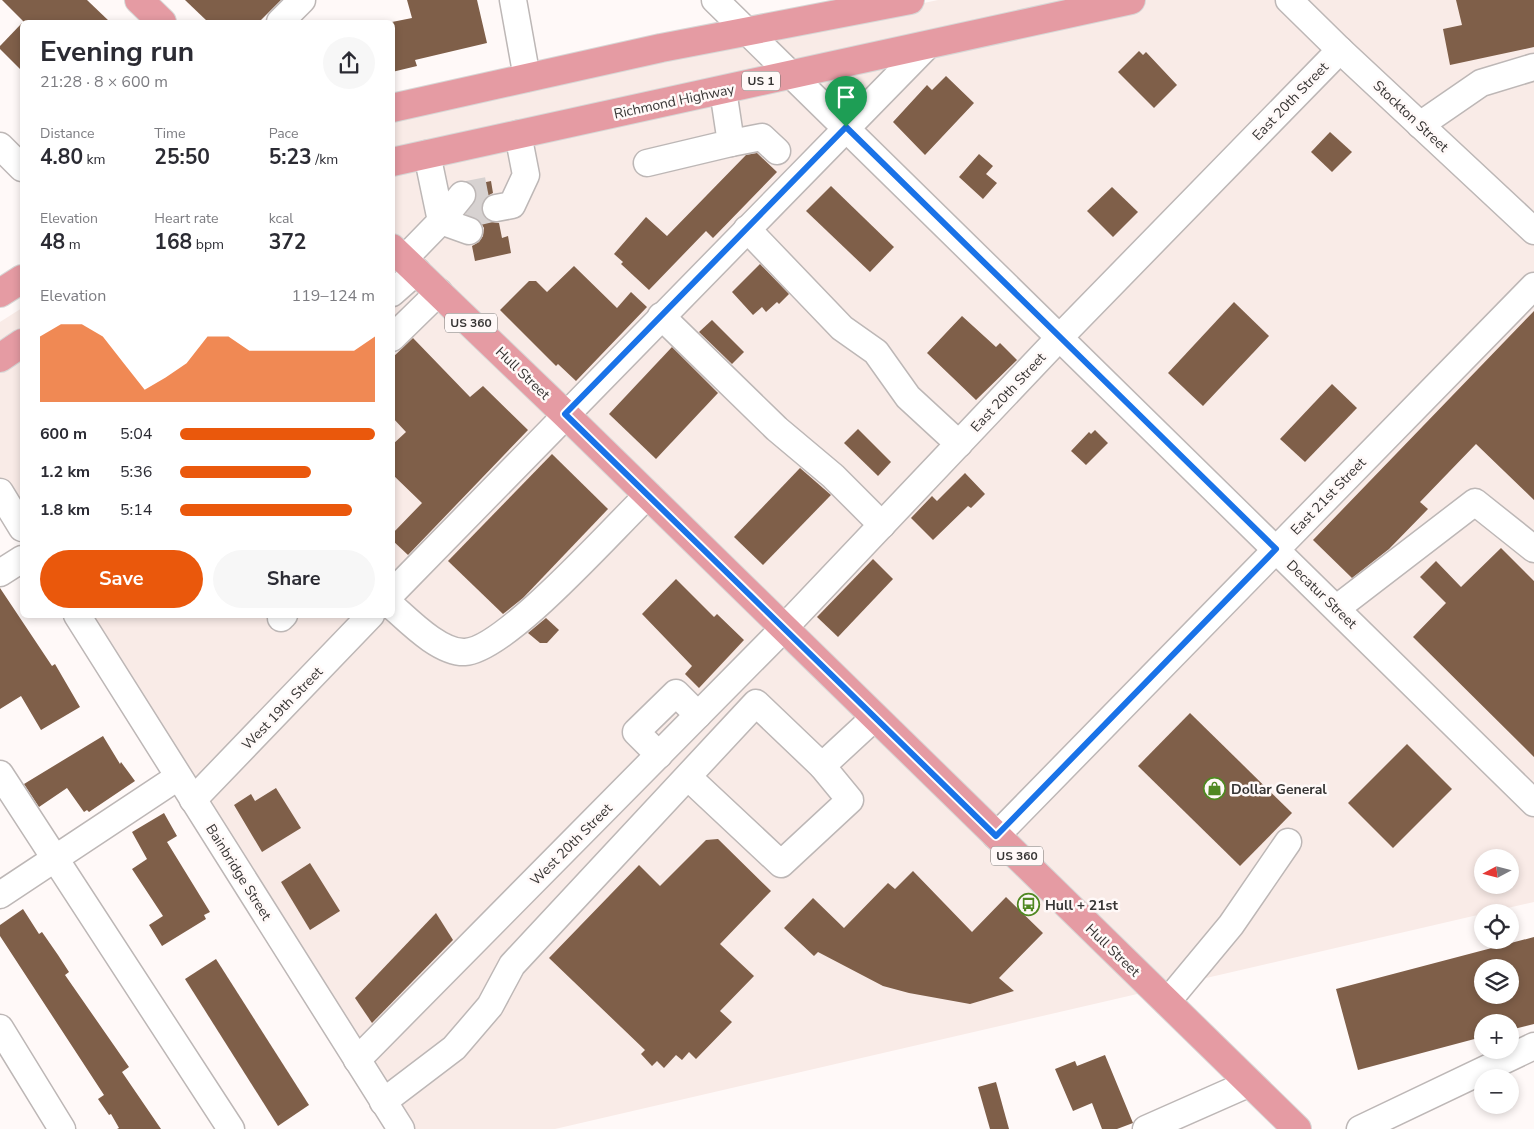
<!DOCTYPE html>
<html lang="en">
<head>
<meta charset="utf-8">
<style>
  body { margin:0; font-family:"Nunito Sans",sans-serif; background:#f7f7f7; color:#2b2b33; height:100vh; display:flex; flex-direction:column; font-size:19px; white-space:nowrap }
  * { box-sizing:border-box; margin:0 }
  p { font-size:16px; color:#7c7c81 }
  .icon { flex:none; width:28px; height:28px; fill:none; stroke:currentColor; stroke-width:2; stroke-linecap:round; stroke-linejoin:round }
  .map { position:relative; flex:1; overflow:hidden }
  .details { position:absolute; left:20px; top:20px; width:375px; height:598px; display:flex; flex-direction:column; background:#fff; border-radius:8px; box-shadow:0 2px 8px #0003 }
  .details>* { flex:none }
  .needle { width:32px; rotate:263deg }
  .tools { position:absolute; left:1474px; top:849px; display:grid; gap:10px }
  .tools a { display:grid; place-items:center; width:45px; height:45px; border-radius:50%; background:#fff; box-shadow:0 2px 8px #0003; font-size:25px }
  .pin { position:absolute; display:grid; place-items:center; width:42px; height:42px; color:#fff; margin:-51px -21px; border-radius:50% 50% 50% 0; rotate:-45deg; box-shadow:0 0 5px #0007 }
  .pin .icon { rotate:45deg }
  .round { display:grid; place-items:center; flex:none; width:52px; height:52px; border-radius:26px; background:#f7f7f7 }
  .headline { display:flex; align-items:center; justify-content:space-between; height:85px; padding:0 20px }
  h1 { font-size:28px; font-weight:700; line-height:38px }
  .stats { display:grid; grid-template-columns:repeat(3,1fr); gap:8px; height:85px; padding:5px 20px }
  .stats div { display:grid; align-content:center }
  .stats b { font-size:21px; font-weight:700 }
  .stats small { font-size:14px; font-weight:400 }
  .stats p { font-size:14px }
  .chart { height:140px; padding:10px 20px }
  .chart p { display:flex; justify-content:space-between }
  .chart svg { width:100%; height:90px; margin-top:5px; fill:#ea580c; opacity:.7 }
  .button { display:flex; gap:10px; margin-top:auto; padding:10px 20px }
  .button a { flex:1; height:58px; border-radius:30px; background:#ea580c; color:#fff; font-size:20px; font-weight:700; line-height:58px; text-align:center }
  .button a+a { background:#f7f7f7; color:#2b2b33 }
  ul { padding:0 20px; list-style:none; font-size:16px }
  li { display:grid; grid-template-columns:80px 60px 1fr; align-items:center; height:38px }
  li i { height:12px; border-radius:6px; background:#ea580c }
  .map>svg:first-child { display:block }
  .built { fill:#f9ebe7; fill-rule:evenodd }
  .building { fill:#7f5f49; fill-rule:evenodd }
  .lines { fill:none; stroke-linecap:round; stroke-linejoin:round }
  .minor-tunnel { stroke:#d7d2d1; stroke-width:26; stroke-dasharray:26 13; stroke-linecap:butt }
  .minor-casing { stroke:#bdb7b6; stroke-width:29 }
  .major-casing { stroke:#d7d7d6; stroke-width:30 }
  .minor { stroke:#fff; stroke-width:26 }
  .major { stroke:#e59ba3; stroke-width:28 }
  .route-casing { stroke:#fff; stroke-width:10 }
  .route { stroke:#1a73e8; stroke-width:6 }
  .labels { text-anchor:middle; stroke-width:5; stroke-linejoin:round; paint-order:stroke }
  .shield { fill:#fff9f8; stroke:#73706f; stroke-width:1 }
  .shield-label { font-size:12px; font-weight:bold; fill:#373534 }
  .street-label { font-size:14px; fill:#373534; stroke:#fff9f8 }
  .poi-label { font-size:14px; font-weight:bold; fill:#373534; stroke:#fff9f8; text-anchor:start }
</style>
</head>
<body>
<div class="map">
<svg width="1534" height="1129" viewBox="0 0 1534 1129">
  <rect width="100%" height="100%" fill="#fff9f8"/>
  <g class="built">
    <path d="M 938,0 L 1534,0 L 1534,902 L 555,1129 L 403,1129 L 82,615 L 392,615 L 393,115 ZM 1482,858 L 1510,858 L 1510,885 L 1482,885 Z"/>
    <polygon points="22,308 22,520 0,484 0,322"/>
  </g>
  <g class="building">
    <polygon points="2,0 87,0 110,22 24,22"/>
    <polygon points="185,0 281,0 259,22 208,22"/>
    <polygon points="407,0 477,0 487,43 415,60 417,66 392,72 392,22 412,18"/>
    <polygon points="1456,0 1534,0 1534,47 1450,65 1443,29 1462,25"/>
    <polygon points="22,23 22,71 0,49 0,46"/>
    <polygon points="1139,51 1143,55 1146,52 1177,85 1154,108 1118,72"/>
    <polygon points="946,76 974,103 925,155 893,122 927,85 932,90"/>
    <polygon points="1330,132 1352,152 1332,172 1311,152"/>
    <polygon points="757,153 777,172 713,238 706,231 649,290 621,264 623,262 614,254 646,217 667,236 746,155"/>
    <polygon points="979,154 993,166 986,174 997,183 983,199 959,177"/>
    <polygon points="491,181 493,193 487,196 482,203 481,211 485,218 491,222 499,223 502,238 508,236 511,253 475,261 472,246 479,242 483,236 484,228 480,221 466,214 477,198 476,190 472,185"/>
    <polygon points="831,186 894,247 870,272 806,211"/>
    <polygon points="1112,187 1138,212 1113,237 1087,211"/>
    <polygon points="760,264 789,294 779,304 777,302 766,312 762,307 753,315 732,292"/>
    <polygon points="574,266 617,308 631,292 647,307 576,381 558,364 556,366 500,310 529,281 536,281 547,292"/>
    <polygon points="1234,302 1269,336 1203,406 1168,373"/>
    <polygon points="1534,311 1534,500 1476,444 1420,502 1428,509 1389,549 1352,578 1313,540"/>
    <polygon points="962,316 996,347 1000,343 1017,360 976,400 927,353"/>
    <polygon points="712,320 744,352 732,364 699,332"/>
    <polygon points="413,338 470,397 483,386 528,430 408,555 392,540 392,534 422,503 392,474 392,445 406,432 392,417 392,358"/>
    <polygon points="672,347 718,393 656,459 609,414"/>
    <polygon points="1332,384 1357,408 1305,462 1280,439"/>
    <polygon points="858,429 891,462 878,476 844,443"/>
    <polygon points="1095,430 1108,443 1086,465 1071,451 1089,432 1091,434"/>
    <polygon points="552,454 608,509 523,598 503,614 448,561"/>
    <polygon points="800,468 831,495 763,565 734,537"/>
    <polygon points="965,473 985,494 971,508 968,506 933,540 911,518 932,496 937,501"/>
    <polygon points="1501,548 1534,581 1534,757 1413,637 1446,603 1420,577 1436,561 1461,587"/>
    <polygon points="873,559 893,579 838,637 817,617"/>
    <polygon points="676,579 714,617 717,614 744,640 699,688 685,674 692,666 642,614"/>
    <polygon points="0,588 52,666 55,664 80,707 41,730 21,696 0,709"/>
    <polygon points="546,618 559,630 547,643 540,643 528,633"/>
    <polygon points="1190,713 1292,813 1240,866 1138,766"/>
    <polygon points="103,736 120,764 121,762 135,781 89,812 87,810 84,812 67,788 39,807 24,784"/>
    <polygon points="1407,744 1452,789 1393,848 1348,803"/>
    <polygon points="276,788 301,828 262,852 234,805 251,794 255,801"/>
    <polygon points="164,813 177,836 167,842 210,912 204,915 206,919 162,946 149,925 163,916 132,869 147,859 132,832"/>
    <polygon points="718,839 771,891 720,944 754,976 720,1011 732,1022 696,1059 689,1052 682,1060 676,1055 664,1068 657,1061 652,1066 641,1054 645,1050 549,958 639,865 660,886 706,840"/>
    <polygon points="310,863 340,911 310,930 281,882"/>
    <polygon points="913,871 972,932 1006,897 1043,933 999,978 1014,991 970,1004 909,993 883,986 818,952 814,956 784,928 813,898 844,928 888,883 895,889"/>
    <polygon points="23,909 39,934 42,932 58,955 69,972 65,975 129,1067 122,1072 161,1129 117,1129 119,1128 111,1114 109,1115 98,1099 104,1095 0,936 0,925"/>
    <polygon points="436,913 453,940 372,1023 355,998"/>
    <path d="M 1534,937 L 1534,1024 L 1510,1030 L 1510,1022 L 1482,1022 L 1482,1037 L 1358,1070 L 1336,989 ZM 1482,968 L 1510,968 L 1510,995 L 1482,995 Z"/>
    <polygon points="216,959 309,1105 278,1126 185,979"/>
    <polygon points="1105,1055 1133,1123 1117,1129 1102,1129 1092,1103 1073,1111 1055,1069 1075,1061 1077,1066"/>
    <polygon points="996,1082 1009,1129 990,1129 978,1087"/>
  </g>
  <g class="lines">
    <g class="minor-tunnel">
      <polyline points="462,195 493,189"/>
      <polyline points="466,215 496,208"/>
    </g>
    <defs>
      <g id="minor">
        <polyline points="513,0 527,78"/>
        <polyline points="715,0 1534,803"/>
        <polyline points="1289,0 1340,50 1534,231"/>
        <polyline points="280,22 302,0"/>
        <polyline points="1420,125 1481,83 1534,67"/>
        <polyline points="731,143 762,137 777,151"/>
        <polyline points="0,146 22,168"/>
        <polyline points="647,163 731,143 723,90"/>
        <polyline points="462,195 441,221 469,231"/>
        <polyline points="496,208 512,205 526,175 518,134"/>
        <polyline points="747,229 842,328 876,352 908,397 959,444"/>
        <polyline points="404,259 441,221 427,154"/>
        <polyline points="392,293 417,271"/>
        <polyline points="661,316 777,429 833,476 882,525"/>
        <polyline points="392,338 439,292"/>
        <polyline points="0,492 22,528"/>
        <polyline points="0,573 22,559"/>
        <polyline points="392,593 927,46"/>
        <path d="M 392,606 C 410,622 440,653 465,652 C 506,650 614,527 648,495"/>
        <polyline points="1337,608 1475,502 1534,549"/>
        <polyline points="77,615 401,1129"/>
        <polyline points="281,618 284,615"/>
        <polyline points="659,755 636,732 676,693 698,715"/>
        <polyline points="0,774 231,1129"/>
        <polyline points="688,777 781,864 850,800 822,766"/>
        <polyline points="193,800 371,615"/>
        <polyline points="996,836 1534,286"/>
        <polyline points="0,895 178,777"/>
        <polyline points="1167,1002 1231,925 1288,842"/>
        <polyline points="0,1028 62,1129"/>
        <polyline points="357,1060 784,628 1060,337 1340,50"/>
        <polyline points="383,1102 454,1048 490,1006 512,965 756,703 822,766 875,717"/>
        <polyline points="1146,1129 1250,1083"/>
        <polyline points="1360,1129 1534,1046"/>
      </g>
      <g id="major">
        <polyline points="139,0 162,22"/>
        <polyline points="392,108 661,48 910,0"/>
        <polyline points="392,162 1131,0"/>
        <polyline points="392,248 565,414 1297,1129"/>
        <polyline points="0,293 22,279"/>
        <polyline points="0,358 22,343"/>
      </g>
    </defs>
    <use href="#minor" class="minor-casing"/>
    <use href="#major" class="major-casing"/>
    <use href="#minor" class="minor"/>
    <use href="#major" class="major"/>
  </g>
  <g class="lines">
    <defs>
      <polygon id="route" points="846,127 1276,549 996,836 565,414"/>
    </defs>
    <use href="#route" class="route-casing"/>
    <use href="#route" class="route"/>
  </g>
  <defs>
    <symbol id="shop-ring" viewBox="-11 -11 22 22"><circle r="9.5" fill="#fff9f8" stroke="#508822" stroke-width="1.5"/><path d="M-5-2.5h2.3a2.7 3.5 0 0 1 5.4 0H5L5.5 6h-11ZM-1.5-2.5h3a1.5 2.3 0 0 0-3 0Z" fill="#508822"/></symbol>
    <symbol id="bus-ring" viewBox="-11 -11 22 22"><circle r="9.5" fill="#fff9f8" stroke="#508822" stroke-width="1.5"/><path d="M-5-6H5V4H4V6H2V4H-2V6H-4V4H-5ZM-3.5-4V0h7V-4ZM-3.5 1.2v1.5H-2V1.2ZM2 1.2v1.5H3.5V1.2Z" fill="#508822"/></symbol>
  </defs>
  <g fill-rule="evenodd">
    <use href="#shop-ring" x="1202" y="776" width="25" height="25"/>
    <use href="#bus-ring" x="1016" y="892" width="25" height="25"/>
  </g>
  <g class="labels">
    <g class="shield">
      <rect x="742" y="71.5" width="38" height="19" rx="4"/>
      <rect x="445" y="313.5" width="52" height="19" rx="4"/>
      <rect x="991" y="846.5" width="52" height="19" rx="4"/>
    </g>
    <g class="shield-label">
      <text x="761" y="85">US 1</text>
      <text x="471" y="327">US 360</text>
      <text x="1017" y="860">US 360</text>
    </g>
    <g class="street-label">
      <text transform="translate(674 101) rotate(-12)" y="5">Richmond Highway</text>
      <text transform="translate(1290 101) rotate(-46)" y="5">East 20th Street</text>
      <text transform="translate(1411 116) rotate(43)" y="5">Stockton Street</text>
      <text transform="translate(523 373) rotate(44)" y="5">Hull Street</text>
      <text transform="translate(1008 392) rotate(-47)" y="5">East 20th Street</text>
      <text transform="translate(1328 496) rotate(-46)" y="5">East 21st Street</text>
      <text transform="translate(1322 594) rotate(44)" y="5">Decatur Street</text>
      <text transform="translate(282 708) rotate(-46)" y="5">West 19th Street</text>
      <text transform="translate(571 844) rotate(-45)" y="5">West 20th Street</text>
      <text transform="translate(239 872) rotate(58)" y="5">Bainbridge Street</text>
      <text transform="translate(1113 950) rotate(44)" y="5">Hull Street</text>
    </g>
    <g class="poi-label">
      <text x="1231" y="794">Dollar General</text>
      <text x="1045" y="910">Hull + 21st</text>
    </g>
  </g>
</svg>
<div class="tools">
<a><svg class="needle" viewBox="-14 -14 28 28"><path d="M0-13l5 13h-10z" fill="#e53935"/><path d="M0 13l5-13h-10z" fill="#7c7c81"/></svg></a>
<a><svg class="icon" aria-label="locate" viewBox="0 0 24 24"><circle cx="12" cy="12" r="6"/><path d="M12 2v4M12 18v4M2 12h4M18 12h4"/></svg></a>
<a><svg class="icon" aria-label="layers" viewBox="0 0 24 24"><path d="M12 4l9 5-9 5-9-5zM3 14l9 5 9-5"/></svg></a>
<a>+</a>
<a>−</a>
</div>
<div class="pin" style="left:846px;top:127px;background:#1e9e55"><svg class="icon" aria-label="arrive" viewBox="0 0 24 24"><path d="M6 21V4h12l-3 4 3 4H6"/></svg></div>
<section class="details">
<div class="headline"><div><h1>Evening run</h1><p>21:28 · 8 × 600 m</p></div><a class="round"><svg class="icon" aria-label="share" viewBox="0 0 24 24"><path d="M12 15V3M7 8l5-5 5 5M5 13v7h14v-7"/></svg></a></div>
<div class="stats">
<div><p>Distance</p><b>4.80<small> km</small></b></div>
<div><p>Time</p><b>25:50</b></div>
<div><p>Pace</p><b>5:23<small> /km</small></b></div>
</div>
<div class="stats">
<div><p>Elevation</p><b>48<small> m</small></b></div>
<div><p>Heart rate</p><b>168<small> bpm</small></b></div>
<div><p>kcal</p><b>372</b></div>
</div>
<div class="chart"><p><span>Elevation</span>119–124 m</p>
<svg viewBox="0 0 160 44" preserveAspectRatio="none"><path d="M0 44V12L10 6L20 6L30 12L40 25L50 38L60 32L70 25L80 12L90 12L100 19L110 19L120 19L130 19L140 19L150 19L160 12V44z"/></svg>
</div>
<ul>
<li><b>600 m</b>5:04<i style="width:100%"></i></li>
<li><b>1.2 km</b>5:36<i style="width:67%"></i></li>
<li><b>1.8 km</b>5:14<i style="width:88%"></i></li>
</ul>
<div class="button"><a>Save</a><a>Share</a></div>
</section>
</div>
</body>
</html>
